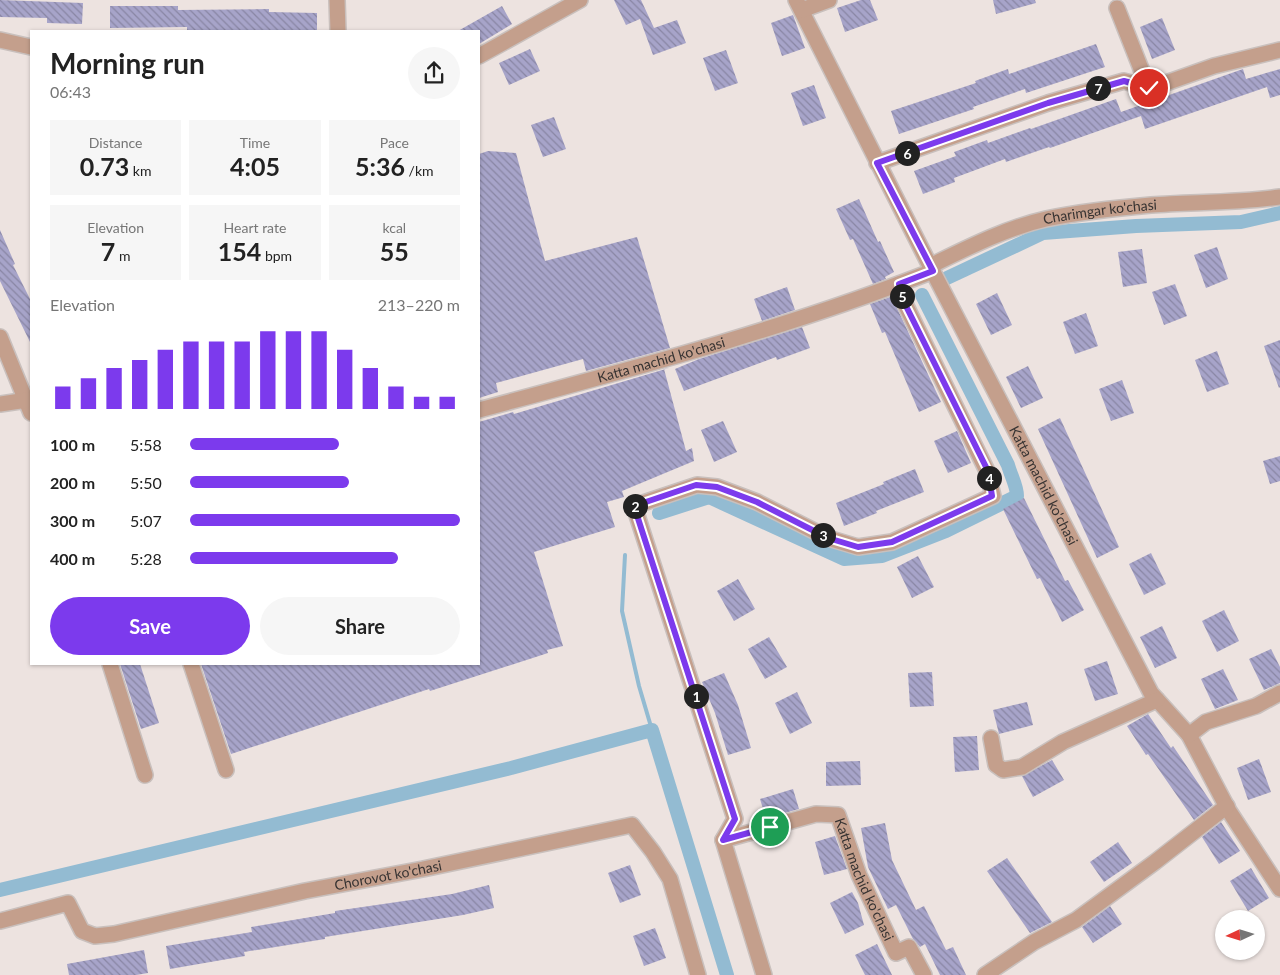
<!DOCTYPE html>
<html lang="en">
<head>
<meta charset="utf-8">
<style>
  body { margin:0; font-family:Lato,sans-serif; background:#f6f6f6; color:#222; height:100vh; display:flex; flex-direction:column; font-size:19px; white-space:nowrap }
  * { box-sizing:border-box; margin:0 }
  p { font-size:16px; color:#767676 }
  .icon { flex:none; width:28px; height:28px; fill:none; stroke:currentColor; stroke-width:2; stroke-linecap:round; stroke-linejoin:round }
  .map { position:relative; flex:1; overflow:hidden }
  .sheet { position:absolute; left:30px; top:30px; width:450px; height:635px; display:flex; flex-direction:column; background:#fff; border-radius:0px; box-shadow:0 1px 4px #0004 }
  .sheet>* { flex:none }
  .needle { width:32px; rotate:266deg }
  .controls { position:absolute; left:1215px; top:910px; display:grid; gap:10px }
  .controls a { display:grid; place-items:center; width:50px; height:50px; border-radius:50%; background:#fff; box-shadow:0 1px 4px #0004; font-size:25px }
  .pin { position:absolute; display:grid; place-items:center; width:42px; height:42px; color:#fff; margin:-21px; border:2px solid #fff; border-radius:50%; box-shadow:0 1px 5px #0007 }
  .km { position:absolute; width:25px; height:25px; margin:-12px; border-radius:50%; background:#222; color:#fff; font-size:14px; line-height:25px; text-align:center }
  .round { display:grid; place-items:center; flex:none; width:52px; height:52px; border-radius:26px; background:#f6f6f6 }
  .summary { display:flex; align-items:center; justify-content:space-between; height:85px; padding:0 20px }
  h1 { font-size:28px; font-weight:700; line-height:38px }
  .stats { display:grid; grid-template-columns:repeat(3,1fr); gap:8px; height:85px; padding:5px 20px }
  .stats div { display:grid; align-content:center; border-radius:0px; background:#f6f6f6; text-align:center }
  .stats b { font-size:25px; font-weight:700 }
  .stats small { font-size:14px; font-weight:400 }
  .stats p { font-size:14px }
  .chart { height:140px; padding:10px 20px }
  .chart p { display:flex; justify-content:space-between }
  .chart svg { width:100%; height:90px; margin-top:5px; stroke:#7c3aed; stroke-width:6 }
  .primary-button { display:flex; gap:10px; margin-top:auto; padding:10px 20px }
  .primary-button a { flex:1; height:58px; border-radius:30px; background:#7c3aed; color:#fff; font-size:20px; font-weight:700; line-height:58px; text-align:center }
  .primary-button a+a { background:#f6f6f6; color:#222 }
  ul { padding:0 20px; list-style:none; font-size:16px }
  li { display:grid; grid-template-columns:80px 60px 1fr; align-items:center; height:38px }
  li i { height:12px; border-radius:6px; background:#7c3aed }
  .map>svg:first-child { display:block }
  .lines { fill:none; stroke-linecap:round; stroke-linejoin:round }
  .stream { stroke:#93bbd2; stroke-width:4 }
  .canal { stroke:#93bbd2; stroke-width:14 }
  .building { fill:url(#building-back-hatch) }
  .minor-casing { stroke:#c9c0bd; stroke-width:18 }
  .minor { stroke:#c49f8c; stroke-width:15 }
  .route-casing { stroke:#fff; stroke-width:10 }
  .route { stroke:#7c3aed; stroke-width:6 }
  .labels { text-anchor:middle; stroke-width:4; stroke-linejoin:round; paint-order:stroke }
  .street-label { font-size:14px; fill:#373332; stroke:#ede3e0 }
</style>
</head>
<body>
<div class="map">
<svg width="1280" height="975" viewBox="0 0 1280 975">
  <defs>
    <pattern id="building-back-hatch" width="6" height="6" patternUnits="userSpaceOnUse" patternTransform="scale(1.25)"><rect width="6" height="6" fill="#a7a4c9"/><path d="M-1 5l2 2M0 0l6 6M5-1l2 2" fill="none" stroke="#8986a4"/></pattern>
  </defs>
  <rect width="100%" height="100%" fill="#ede3e0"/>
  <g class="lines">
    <polyline class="stream" points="625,555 622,611 639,686 652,730"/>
    <g class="canal">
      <polyline points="947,278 1043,233 1136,226 1241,222 1280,213"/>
      <path d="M 659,513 L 709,497 L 844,559 L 882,556 L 946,531 L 1017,496 C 1017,486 1011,476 1008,465 L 922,295"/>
      <polyline points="0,890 511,768 652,730 727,975"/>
    </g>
  </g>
  <g class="building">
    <polygon points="0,0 83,3 82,24 47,23 47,18 0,17"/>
    <polygon points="614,0 641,0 654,28 677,20 686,43 653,55 640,19 626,25"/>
    <polygon points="861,0 870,0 878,20 845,32 837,8"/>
    <polygon points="993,0 1035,0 1036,3 996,14"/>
    <polygon points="110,6 178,6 178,10 269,9 269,12 317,13 317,31 187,31 187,27 110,28"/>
    <polygon points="502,6 512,24 479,44 479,31 458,31"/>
    <polygon points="793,15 805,48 782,56 771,23"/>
    <polygon points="1162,18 1175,50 1152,59 1140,27"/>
    <polygon points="1096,44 1105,67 1026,93 1025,89 973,107 974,109 899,134 891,111 976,83 975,81 1008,69 1009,74"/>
    <polygon points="530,49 540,71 509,85 499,63"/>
    <polygon points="726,50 738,83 715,91 703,58"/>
    <polygon points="1243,69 1246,79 1280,69 1280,95 1270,98 1267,87 1145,129 1141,116 1050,148 1049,147 1006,162 1005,159 954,178 955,182 923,194 914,171 956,156 954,152 987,140 988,143 1030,128 1031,129 1116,99 1121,112"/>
    <polygon points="814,85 826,118 803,126 791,93"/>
    <polygon points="554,117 566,149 543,157 531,125"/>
    <polygon points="488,151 516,153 545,261 637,237 670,348 586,371 583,359 496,383 498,392 479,398 479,154"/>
    <polygon points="859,199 878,242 880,241 894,272 885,277 886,279 873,284 853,239 850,240 836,209"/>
    <polygon points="0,230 15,264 13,265 31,301 31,344 0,281"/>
    <polygon points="1217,247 1228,279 1206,288 1194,255"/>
    <polygon points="1142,249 1147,283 1123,287 1118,252"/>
    <polygon points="1175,284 1187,316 1164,325 1152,292"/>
    <polygon points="787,287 795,310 762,321 754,299"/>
    <polygon points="997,293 1012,325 991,335 976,304"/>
    <polygon points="893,296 897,308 941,402 919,412 885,332 882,333 870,304"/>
    <polygon points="1086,313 1098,346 1075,354 1063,322"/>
    <polygon points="802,327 810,348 777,360 776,357 684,391 675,369 699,359"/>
    <polygon points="1280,340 1280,387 1279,388 1264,346"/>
    <polygon points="1217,351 1229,384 1207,392 1195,360"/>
    <polygon points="1028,366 1043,398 1021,408 1006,377"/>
    <polygon points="669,368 664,369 686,451 692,448 694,461 622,491 624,497 607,502 615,527 534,552 563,646 547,650 548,653 430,691 429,689 231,754 201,664 479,664 479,422 513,412 514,414"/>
    <polygon points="1122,380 1134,413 1111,421 1099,389"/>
    <polygon points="1060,418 1119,547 1097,558 1038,429"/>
    <polygon points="723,421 737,452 714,462 701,430"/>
    <polygon points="957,431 971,463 948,473 934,441"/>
    <polygon points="1280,456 1280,481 1270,484 1263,461"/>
    <polygon points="915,469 924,492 876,511 877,513 844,526 836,503 884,484 883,482"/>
    <polygon points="1024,498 1065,581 1068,580 1084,610 1062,622 1040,578 1037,579 1003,509"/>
    <polygon points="1151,553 1166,584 1144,595 1129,564"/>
    <polygon points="918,556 934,587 912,598 897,567"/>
    <polygon points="738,579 755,609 734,621 717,591"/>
    <polygon points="1224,610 1239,641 1217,652 1202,621"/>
    <polygon points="1162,626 1177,658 1155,668 1140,637"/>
    <polygon points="769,637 787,667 765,679 748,649"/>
    <polygon points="1271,649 1280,667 1280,683 1264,690 1249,659"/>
    <polygon points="1107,661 1118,694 1095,701 1084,669"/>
    <polygon points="120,664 140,664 159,723 141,729"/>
    <polygon points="1223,669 1238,700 1215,709 1201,679"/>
    <polygon points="932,672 934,706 910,707 908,673"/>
    <polygon points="724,673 738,705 751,748 728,755 715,713 702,682"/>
    <polygon points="797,692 812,723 790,734 775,703"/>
    <polygon points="1027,702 1033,725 999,734 993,710"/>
    <polygon points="1148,714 1171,748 1173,746 1213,805 1194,820 1148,754 1146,755 1127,726"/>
    <polygon points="977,736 979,770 955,772 953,737"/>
    <polygon points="1259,759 1271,792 1248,800 1237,768"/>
    <polygon points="1052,760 1064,780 1033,797 1022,776"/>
    <polygon points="860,761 861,785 826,786 826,762"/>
    <polygon points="793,789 799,809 766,818 760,799"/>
    <polygon points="1221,822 1240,851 1219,864 1202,837"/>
    <polygon points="885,823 892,860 916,910 924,906 946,950 953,947 966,975 940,975 925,944 920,947 913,939 896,905 888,909 868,867 861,828"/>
    <polygon points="835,836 847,869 824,875 815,842"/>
    <polygon points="1118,842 1132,863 1104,882 1090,862"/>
    <polygon points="1007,858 1052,922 1030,933 987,871"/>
    <polygon points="630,865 641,895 620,903 608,873"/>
    <polygon points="1251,868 1269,898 1248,911 1230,881"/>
    <polygon points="489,885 494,908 463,915 325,937 325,939 244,952 245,956 170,969 166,946 252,932 251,927 335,913 335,911 452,894"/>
    <polygon points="852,892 858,903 864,925 845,934 830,903"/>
    <polygon points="1110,906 1122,924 1093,943 1082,927"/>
    <polygon points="655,928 666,958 644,966 633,936"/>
    <polygon points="877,944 892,975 865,975 855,955"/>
    <polygon points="144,950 148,973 136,975 69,975 67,964"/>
  </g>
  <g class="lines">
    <defs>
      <g id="minor">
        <polyline points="337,0 338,31"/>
        <path id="s1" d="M 796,0 L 930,266 L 1151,693 L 1189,735 L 1229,811 L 1280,889"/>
        <polyline points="1117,8 1149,89"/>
        <polyline points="802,10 829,0"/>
        <polyline points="0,40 31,47"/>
        <polyline points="479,56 580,0"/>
        <polyline points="877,163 1048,103 1124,81 1149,89 1214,66 1280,50"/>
        <path id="s2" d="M 930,266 C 967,248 1006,228 1046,219 C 1080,212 1116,208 1151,205 C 1194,202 1238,203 1280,197"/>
        <polyline points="0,337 31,413"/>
        <polyline points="0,404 27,400"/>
        <path id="s3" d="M 479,410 C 631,369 785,329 933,271"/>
        <polyline points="110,664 145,775"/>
        <polyline points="191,664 226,770"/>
        <polyline points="1189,735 1206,722 1256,706 1280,693"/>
        <polyline points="991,738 996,765 1003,770 1022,767 1063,742 1157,700"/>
        <path id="s4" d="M 723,840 L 816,814 L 838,815 L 859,875 L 896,953 L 909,947 L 924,975"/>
        <path id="s5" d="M 0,921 L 68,903 L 82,931 L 95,936 L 114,934 L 305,891 L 423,869 L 632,825 L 653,852 L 670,879 L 698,975"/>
        <polyline points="764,975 723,840 735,819 634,506 697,485 717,487 757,502 828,538 858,547 892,542 993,496 987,471 905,304 899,284"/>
        <polyline points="985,975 1034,942 1076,920 1155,862 1227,806"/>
      </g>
    </defs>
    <use href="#minor" class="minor-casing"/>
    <use href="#minor" class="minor"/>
  </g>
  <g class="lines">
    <defs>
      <polyline id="route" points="770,827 723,840 735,819 634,506 696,485 717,487 757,502 828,538 858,547 892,542 992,496 988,471 905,304 899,284 933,271 877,163 1048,103 1124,81 1149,88"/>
    </defs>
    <use href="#route" class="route-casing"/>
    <use href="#route" class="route"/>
  </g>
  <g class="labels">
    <g class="street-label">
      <text dy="5" stroke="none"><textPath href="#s2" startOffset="180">Charimgar ko'chasi</textPath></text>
      <text dy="5" stroke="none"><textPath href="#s3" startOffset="189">Katta machid ko'chasi</textPath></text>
      <text dy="5" stroke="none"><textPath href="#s1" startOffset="545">Katta machid ko'chasi</textPath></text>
      <text dy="5" stroke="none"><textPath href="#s5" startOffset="415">Chorovot ko'chasi</textPath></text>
      <text dy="5" stroke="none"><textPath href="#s4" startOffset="188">Katta machid ko'chasi</textPath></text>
    </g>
  </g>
</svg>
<div class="controls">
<a><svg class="needle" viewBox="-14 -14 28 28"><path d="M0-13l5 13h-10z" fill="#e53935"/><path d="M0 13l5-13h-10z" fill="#767676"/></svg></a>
</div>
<div class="pin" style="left:770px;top:827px;background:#1e9e55"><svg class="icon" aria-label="arrive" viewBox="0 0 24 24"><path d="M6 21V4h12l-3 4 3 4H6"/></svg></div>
<div class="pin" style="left:1149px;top:88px;background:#d93025"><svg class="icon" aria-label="check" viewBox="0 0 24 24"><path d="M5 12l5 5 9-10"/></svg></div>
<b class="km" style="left:696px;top:696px">1</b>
<b class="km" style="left:635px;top:506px">2</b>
<b class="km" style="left:823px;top:535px">3</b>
<b class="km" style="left:989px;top:478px">4</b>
<b class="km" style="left:902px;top:296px">5</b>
<b class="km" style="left:907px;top:153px">6</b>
<b class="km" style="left:1098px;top:88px">7</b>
<section class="sheet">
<div class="summary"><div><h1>Morning run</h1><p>06:43</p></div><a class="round"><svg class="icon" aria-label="share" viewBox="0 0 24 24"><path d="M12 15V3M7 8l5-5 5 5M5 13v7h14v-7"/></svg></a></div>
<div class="stats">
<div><p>Distance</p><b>0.73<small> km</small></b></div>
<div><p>Time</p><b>4:05</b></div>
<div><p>Pace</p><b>5:36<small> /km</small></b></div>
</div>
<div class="stats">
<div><p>Elevation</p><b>7<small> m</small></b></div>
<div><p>Heart rate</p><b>154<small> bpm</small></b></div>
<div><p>kcal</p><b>55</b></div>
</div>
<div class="chart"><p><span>Elevation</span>213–220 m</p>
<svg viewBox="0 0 160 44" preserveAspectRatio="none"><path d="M5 44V33M15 44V29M25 44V24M35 44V20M45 44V15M55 44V11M65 44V11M75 44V11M85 44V6M95 44V6M105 44V6M115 44V15M125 44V24M135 44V33M145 44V38M155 44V38"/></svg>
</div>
<ul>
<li><b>100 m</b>5:58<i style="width:55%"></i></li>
<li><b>200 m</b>5:50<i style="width:59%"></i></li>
<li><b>300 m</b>5:07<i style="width:100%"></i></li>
<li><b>400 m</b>5:28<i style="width:77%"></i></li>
</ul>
<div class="primary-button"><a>Save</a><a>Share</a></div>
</section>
</div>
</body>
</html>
